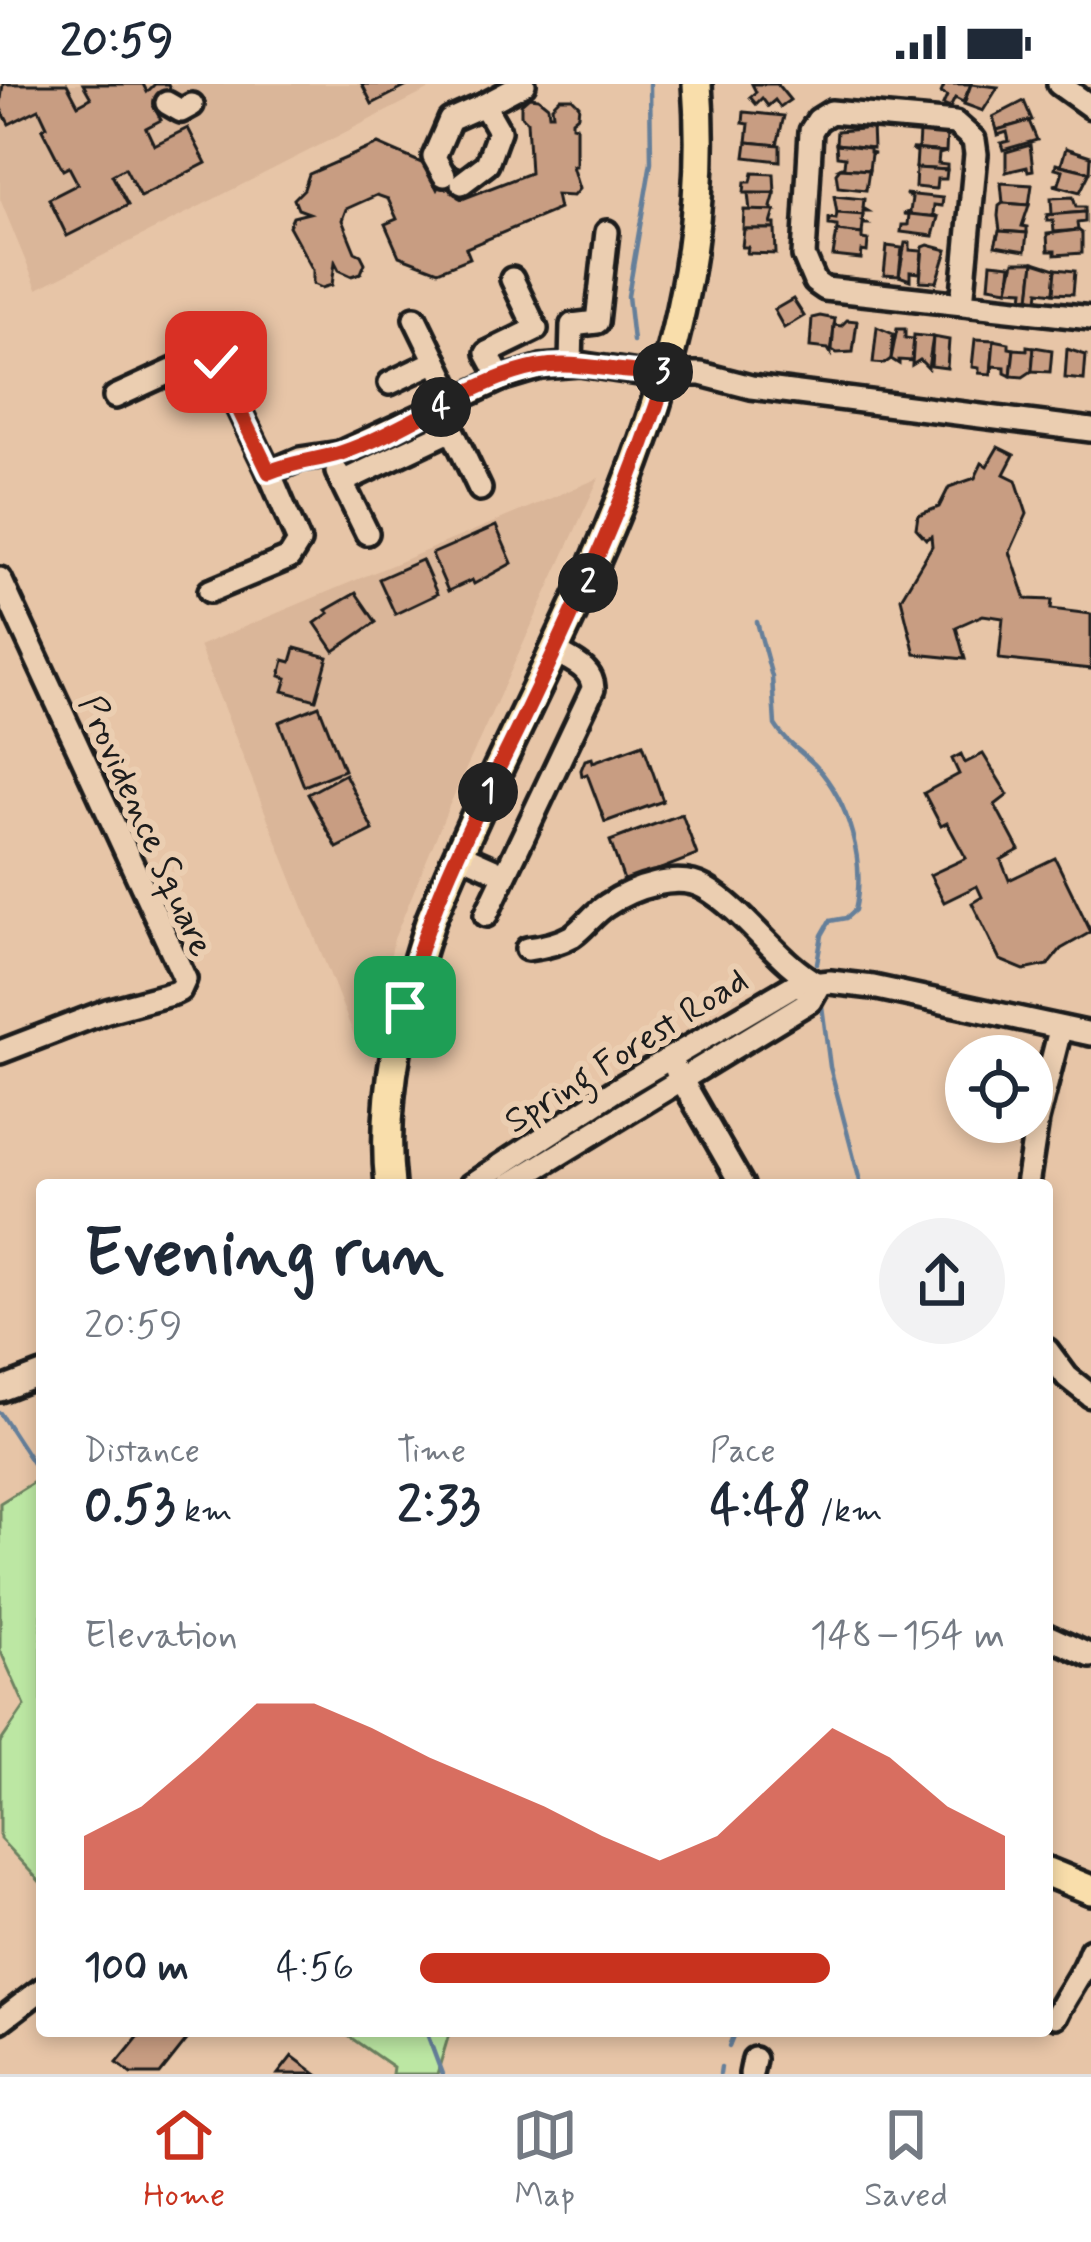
<!DOCTYPE html>
<html lang="en">
<head>
<meta charset="utf-8">
<style>
  body { margin:0; font-family:Mynerve,sans-serif; background:#f2f2f3; color:#1f2937; height:100vh; display:flex; flex-direction:column; font-size:45px; white-space:nowrap }
  * { box-sizing:border-box; margin:0 }
  p { font-size:39px; color:#747a83 }
  .icon { flex:none; width:66px; height:66px; fill:none; stroke:currentColor; stroke-width:2; stroke-linecap:round; stroke-linejoin:round }
  .map { position:relative; flex:1; overflow:hidden }
  .sheet { position:absolute; left:36px; top:1095px; width:1017px; height:858px; display:flex; flex-direction:column; background:#fff; border-radius:12px; box-shadow:0 6px 18px #0003 }
  .sheet>* { flex:none }
  .buttons { position:absolute; left:945px; top:951px; display:grid; gap:24px }
  .buttons a { display:grid; place-items:center; width:108px; height:108px; border-radius:50%; background:#fff; box-shadow:0 6px 18px #0003; font-size:60px }
  .pin { position:absolute; display:grid; place-items:center; width:102px; height:102px; color:#fff; margin:-51px; border-radius:24px; box-shadow:0 6px 18px #0006 }
  .km { position:absolute; width:60px; height:60px; margin:-30px; border-radius:50%; background:#222; color:#fff; font-size:33px; line-height:60px; text-align:center }
  .round { display:grid; place-items:center; flex:none; width:126px; height:126px; border-radius:63px; background:#f2f2f3 }
  .overview { display:flex; align-items:center; justify-content:space-between; height:204px; padding:0 48px }
  h1 { font-size:66px; font-weight:800; line-height:90px }
  .figures { display:grid; grid-template-columns:repeat(3,1fr); gap:18px; height:204px; padding:12px 48px }
  .figures div { display:grid; align-content:center }
  .figures b { font-size:51px; font-weight:800 }
  .figures small { font-size:33px; font-weight:400 }
  .figures p { font-size:33px }
  .chart { height:336px; padding:24px 48px }
  .chart p { display:flex; justify-content:space-between }
  .chart svg { width:100%; height:216px; margin-top:12px; fill:#c8321e; opacity:.7 }
  ul { padding:0 48px; list-style:none; font-size:39px }
  li { display:grid; grid-template-columns:192px 144px 1fr; align-items:center; height:90px }
  li i { height:30px; border-radius:15px; background:#c8321e }
  .status { display:flex; justify-content:space-between; align-items:center; height:84px; padding:0 60px; background:#fff; direction:ltr }
  .status svg { height:33px; fill:currentColor }
  .dock { display:flex; justify-content:space-around; align-items:center; height:168px; border-top:3px solid #e0e1e3; background:#fff; font-size:33px; color:#747a83 }
  .dock a { display:grid; justify-items:center; gap:6px }
  .dock .on { color:#c8321e }
  .map>svg:first-child { display:block }
  .built { fill:#dab699 }
  .green { fill:#bce7a3; stroke:#6c8260; stroke-width:3 }
  .lines { fill:none; stroke-linecap:round; stroke-linejoin:round }
  .stream { stroke:#657f9a; stroke-width:4.5 }
  .building { fill:#c89d82; stroke:#1c1c1c; stroke-width:3 }
  .minor-casing { stroke:#1c1c1c; stroke-width:30 }
  .major-casing { stroke:#1c1c1c; stroke-width:36 }
  .minor { stroke:#ebceb1; stroke-width:21 }
  .major { stroke:#f9deab; stroke-width:27 }
  .route-casing { stroke:#fff; stroke-width:24 }
  .route { stroke:#c8321e; stroke-width:15 }
  .labels { text-anchor:middle; stroke-width:12; stroke-linejoin:round; paint-order:stroke }
  .street-label { font-size:36px; fill:#1c1c1c; stroke:#ebceb1 }
</style>
</head>
<body>
<div class="status"><b>20:59</b><svg viewBox="0 0 49 12"><path d="M0 12V9h3v3zM5 12V6h3v6zM10 12V3h3v9zM15 12V0h3v12zM26 1h20v11H26zM47 4h2v5h-2z"/></svg></div>
<div class="map">
<svg width="1091" height="1990" viewBox="0 0 1091 1990">
  <rect width="100%" height="100%" fill="#e7c5a7"/>
  <filter id="ink" filterUnits="userSpaceOnUse"><feTurbulence type="fractalNoise" baseFrequency=".00833" numOctaves="2"/><feDisplacementMap in="SourceGraphic" scale="24" xChannelSelector="R" yChannelSelector="G"/><feConvolveMatrix kernelMatrix="1 2 1 2 8 2 1 2 1" color-interpolation-filters="sRGB"/></filter>
  <g filter="url(#ink)">
    <g class="built">
      <polygon points="0,0 440,0 37,205 0,115"/>
      <polygon points="599,394 449,722 394,855 373,959 354,951 199,562"/>
    </g>
    <g class="green">
      <polygon points="42,1393 42,1800 0,1755 0,1659 25,1622 0,1566 0,1419"/>
      <polygon points="341,1947 450,1947 437,1990 392,1990 393,1983"/>
    </g>
    <g class="lines">
      <g class="stream">
        <polyline points="633,257 628,212 651,78 650,0"/>
        <path d="M 757,538 L 772,593 L 775,641 C 785,658 802,668 816,682 C 849,718 866,778 855,826 L 846,834 L 830,837 L 822,851 L 817,879"/>
        <polyline points="822,922 830,983 861,1101"/>
        <polyline points="0,1329 42,1393"/>
        <polyline points="426,1947 442,1990"/>
        <polyline points="729,1962 735,1947"/>
        <polyline points="720,1990 721,1983"/>
      </g>
    </g>
    <g class="building">
      <polygon points="67,0 78,21 91,14 83,0 143,0 147,8 155,0 168,0 175,15 154,23 161,36 146,44 154,61 188,44 206,79 140,113 125,84 112,91 128,121 67,152 49,115 78,100 69,83 63,86 42,45 47,42 39,25 9,40 0,23 3,0"/>
      <polygon points="362,0 411,0 372,20"/>
      <polygon points="777,0 790,16 780,23 775,16 768,22 762,14 756,20 750,13 756,8 752,0"/>
      <polygon points="945,0 971,0 963,18 955,14 950,24 943,21 947,12 941,9"/>
      <polygon points="971,0 998,3 983,27 964,20"/>
      <polygon points="529,13 538,14 548,22 549,30 553,30 552,22 560,14 572,14 579,21 578,31 572,36 572,41 576,42 576,82 572,82 579,105 573,112 556,111 559,125 466,164 470,174 438,187 399,172 385,140 397,135 388,115 377,111 346,125 342,136 355,168 361,171 365,179 361,189 352,192 339,186 335,178 332,201 322,204 313,200 313,186 289,142 293,133 309,129 298,125 294,115 304,105 309,90 378,60 424,80 437,105 450,79 466,86 458,113 462,115 530,89 527,37 521,31 521,20"/>
      <polygon points="1024,17 1032,36 997,46 993,33"/>
      <polygon points="744,28 784,32 777,61 747,58 749,40 743,39"/>
      <polygon points="1029,37 1037,56 1003,66 1001,59 1009,57 1007,48 998,51 997,46"/>
      <polygon points="862,41 872,42 873,64 836,60 837,47 862,45"/>
      <polygon points="919,48 947,49 946,68 911,65 918,65"/>
      <polygon points="747,58 780,61 780,77 745,73"/>
      <polygon points="836,60 870,64 870,68 875,69 871,70 869,86 840,84 844,82 845,73 837,72"/>
      <polygon points="1030,61 1033,86 1028,87 1027,83 1006,88 1006,68"/>
      <polygon points="1066,64 1091,72 1090,88 1061,81"/>
      <polygon points="911,65 946,68 939,70 938,80 947,81 947,86 916,84 917,68"/>
      <polygon points="1056,80 1090,88 1080,108 1054,101 1059,100 1063,86 1055,84"/>
      <polygon points="840,84 869,86 866,106 838,103 836,89"/>
      <polygon points="916,84 947,86 946,95 937,95 936,105 915,103"/>
      <polygon points="753,89 774,90 775,110 744,109 745,98 751,98"/>
      <polygon points="1001,99 1032,101 1029,121 1003,119"/>
      <polygon points="748,109 775,109 771,123 775,127 750,127"/>
      <polygon points="905,110 943,114 942,122 934,121 933,130 938,133 903,130 910,128 912,114"/>
      <polygon points="834,112 864,115 863,124 868,127 863,127 863,131 837,129"/>
      <polygon points="1073,113 1076,123 1085,123 1085,128 1047,131 1052,130 1051,114"/>
      <polygon points="1003,119 1029,121 1022,142 1027,143 1027,149 1000,147 998,132 999,122"/>
      <polygon points="744,126 775,127 771,140 775,140 775,145 743,145"/>
      <polygon points="1085,128 1085,138 1077,139 1078,146 1054,148 1053,137 1047,137 1047,131"/>
      <polygon points="837,129 863,131 862,137 867,140 863,140 862,150 837,147 837,142 829,141 829,134 836,135"/>
      <polygon points="909,130 938,133 933,152 901,148 902,141 908,141"/>
      <polygon points="744,145 775,145 776,170 747,169 748,163 742,163"/>
      <polygon points="1078,146 1082,149 1082,169 1055,171 1055,167 1048,167 1047,150"/>
      <polygon points="837,147 862,150 862,155 868,156 867,168 862,167 861,175 833,172"/>
      <polygon points="999,147 1027,149 1025,167 995,162"/>
      <polygon points="905,159 910,159 910,166 922,167 920,189 910,188 910,196 899,192"/>
      <polygon points="928,161 947,166 937,198 920,197 923,163"/>
      <polygon points="887,162 902,164 899,192 884,191"/>
      <polygon points="1014,178 1034,178 1030,215 1023,214 1024,206 1008,205"/>
      <polygon points="1034,178 1056,185 1054,209 1039,207 1038,215 1030,215"/>
      <polygon points="991,179 1011,181 1008,205 989,202"/>
      <polygon points="1056,185 1075,187 1073,210 1054,209"/>
      <polygon points="793,215 804,232 784,244 774,226"/>
      <polygon points="820,232 835,235 831,270 828,265 810,263 812,234"/>
      <polygon points="847,236 857,237 853,268 837,269 832,266 834,241 841,242"/>
      <polygon points="877,243 893,250 891,275 884,280 873,279"/>
      <polygon points="897,245 905,245 905,254 914,255 912,277 899,276 899,280 891,275"/>
      <polygon points="914,251 933,253 928,284 920,276 912,281"/>
      <polygon points="933,253 949,256 947,284 931,282"/>
      <polygon points="975,255 994,256 991,290 979,289 979,284 972,283"/>
      <polygon points="994,256 1009,259 1009,264 1014,265 1011,292 1005,289 1005,283 993,282 991,290"/>
      <polygon points="1027,262 1034,263 1032,287 1023,293 1011,292 1014,265 1027,266"/>
      <polygon points="1034,263 1052,266 1050,288 1032,287"/>
      <polygon points="1067,265 1086,271 1084,296 1065,294"/>
      <polygon points="998,363 1014,371 1004,390 1016,396 1027,430 1010,468 1026,515 1052,516 1051,525 1091,530 1091,585 999,575 1003,534 983,531 956,543 965,575 915,570 901,514 932,462 931,452 926,455 916,444 918,431 939,423 949,403 975,394 982,379 987,382"/>
      <polygon points="496,442 512,479 474,500 472,496 448,507 432,470"/>
      <polygon points="422,476 437,510 395,530 379,495"/>
      <polygon points="356,509 376,538 334,567 315,539 329,529 326,526"/>
      <polygon points="295,564 328,573 316,616 283,607 287,594 280,592 284,576 291,578"/>
      <polygon points="319,622 344,686 304,702 279,638"/>
      <polygon points="643,660 663,717 605,738 587,690 582,692 581,686 585,676 592,674 593,678"/>
      <polygon points="961,670 965,679 983,670 1008,711 995,721 1019,766 1001,776 1009,796 1055,774 1091,848 1061,865 1048,881 1024,886 1000,876 972,819 982,813 977,802 944,818 930,791 966,774 947,739 941,742 924,709 959,690 952,675"/>
      <polygon points="345,690 373,746 337,764 308,710"/>
      <polygon points="682,730 697,771 625,799 610,757"/>
      <polygon points="143,1947 194,1947 160,1990 131,1990 117,1979"/>
      <polygon points="292,1972 316,1990 278,1990"/>
    </g>
    <g class="lines">
      <defs>
        <g id="minor">
          <polyline points="1059,0 1091,23"/>
          <polyline points="167,19 181,27 192,21"/>
          <polyline points="484,21 524,0"/>
          <polyline points="444,91 434,73 450,36 484,21 499,47 487,80 462,99"/>
          <polyline points="962,220 976,70 974,56 955,39 831,28 818,36 811,47 804,172 815,198 825,205 1091,234"/>
          <polyline points="415,234 455,316"/>
          <polyline points="571,280 572,241 597,238 607,148"/>
          <polyline points="501,295 487,269 536,245 512,195"/>
          <polyline points="390,299 436,277"/>
          <polyline points="115,313 207,271 216,278 269,388"/>
          <polyline points="452,346 480,405"/>
          <polyline points="337,388 367,449"/>
          <polyline points="342,398 452,346 442,322"/>
          <polyline points="0,495 185,895 180,906 174,909 107,927 0,968"/>
          <polyline points="210,507 289,474 299,458 269,388 300,375 340,369 501,295 541,283 579,280 645,290 701,290 751,303 1091,346"/>
          <polyline points="459,770 504,790"/>
          <path d="M 486,831 L 593,605 C 593,584 571,577 555,567"/>
          <path d="M 527,865 C 543,863 558,860 572,852 C 585,843 594,829 607,821 C 632,804 678,788 705,804 C 748,829 775,877 819,901"/>
          <polyline points="676,986 742,1101"/>
          <polyline points="471,1101 619,1004 793,902 830,898 873,903 1091,950"/>
          <polyline points="509,1101 810,917 819,901"/>
          <polyline points="1027,1101 1037,1036 1060,946"/>
          <polyline points="1047,1266 1067,1293 1091,1312"/>
          <polyline points="0,1306 42,1290"/>
          <polyline points="1047,1552 1091,1572"/>
          <path d="M 1056,1932 C 1067,1908 1083,1891 1091,1866"/>
          <polyline points="0,1937 42,1905"/>
          <polyline points="751,1990 754,1975"/>
        </g>
        <g id="major">
          <path d="M 390,1101 C 380,1012 403,919 431,835 C 543,559 721,312 697,0"/>
          <polyline points="1047,1788 1091,1806"/>
        </g>
      </defs>
      <use href="#minor" class="minor-casing"/>
      <use href="#major" class="major-casing"/>
      <use href="#minor" class="minor"/>
      <use href="#major" class="major"/>
    </g>
  </g>
  <g class="lines" filter="url(#ink)">
    <defs>
      <path id="route" d="M 216,278 L 269,388 C 296,377 315,377 341,369 C 408,347 468,297 538,283 C 583,275 624,293 668,287 C 630,405 580,515 527,626 C 481,722 427,818 405,923"/>
    </defs>
    <use href="#route" class="route-casing"/>
    <use href="#route" class="route"/>
  </g>
  <g class="labels">
    <g class="street-label">
      <text transform="translate(148 741) rotate(66)" y="13">Providence Square</text>
      <text transform="translate(625 965) rotate(-32)" y="13">Spring Forest Road</text>
    </g>
  </g>
</svg>
<div class="buttons">
<a><svg class="icon" aria-label="locate" viewBox="0 0 24 24"><circle cx="12" cy="12" r="6"/><path d="M12 2v4M12 18v4M2 12h4M18 12h4"/></svg></a>
</div>
<div class="pin" style="left:405px;top:923px;background:#1e9e55"><svg class="icon" aria-label="arrive" viewBox="0 0 24 24"><path d="M6 21V4h12l-3 4 3 4H6"/></svg></div>
<div class="pin" style="left:216px;top:278px;background:#d93025"><svg class="icon" aria-label="check" viewBox="0 0 24 24"><path d="M5 12l5 5 9-10"/></svg></div>
<b class="km" style="left:488px;top:708px">1</b>
<b class="km" style="left:588px;top:499px">2</b>
<b class="km" style="left:663px;top:288px">3</b>
<b class="km" style="left:441px;top:323px">4</b>
<section class="sheet">
<div class="overview"><div><h1>Evening run</h1><p>20:59</p></div><a class="round"><svg class="icon" aria-label="share" viewBox="0 0 24 24"><path d="M12 15V3M7 8l5-5 5 5M5 13v7h14v-7"/></svg></a></div>
<div class="figures">
<div><p>Distance</p><b>0.53<small> km</small></b></div>
<div><p>Time</p><b>2:33</b></div>
<div><p>Pace</p><b>4:48<small> /km</small></b></div>
</div>
<div class="chart"><p><span>Elevation</span>148–154 m</p>
<svg viewBox="0 0 160 44" preserveAspectRatio="none"><path d="M0 44V33L10 27L20 17L30 6L40 6L50 11L60 17L70 22L80 27L90 33L100 38L110 33L120 22L130 11L140 17L150 27L160 33V44z"/></svg>
</div>
<ul>
<li><b>100 m</b>4:56<i style="width:70%"></i></li>
</ul>
</section>
</div>
<nav class="dock">
<a class="on"><svg class="icon" aria-label="home" viewBox="0 0 24 24"><path d="M3 11l9-7 9 7M6 9v11h12V9"/></svg>Home</a>
<a><svg class="icon" aria-label="map" viewBox="0 0 24 24"><path d="M3 6l6-2 6 2 6-2v14l-6 2-6-2-6 2zM9 4v14M15 6v14"/></svg>Map</a>
<a><svg class="icon" aria-label="saved" viewBox="0 0 24 24"><path d="M7 4h10v16l-5-4-5 4z"/></svg>Saved</a>
</nav>
</body>
</html>
